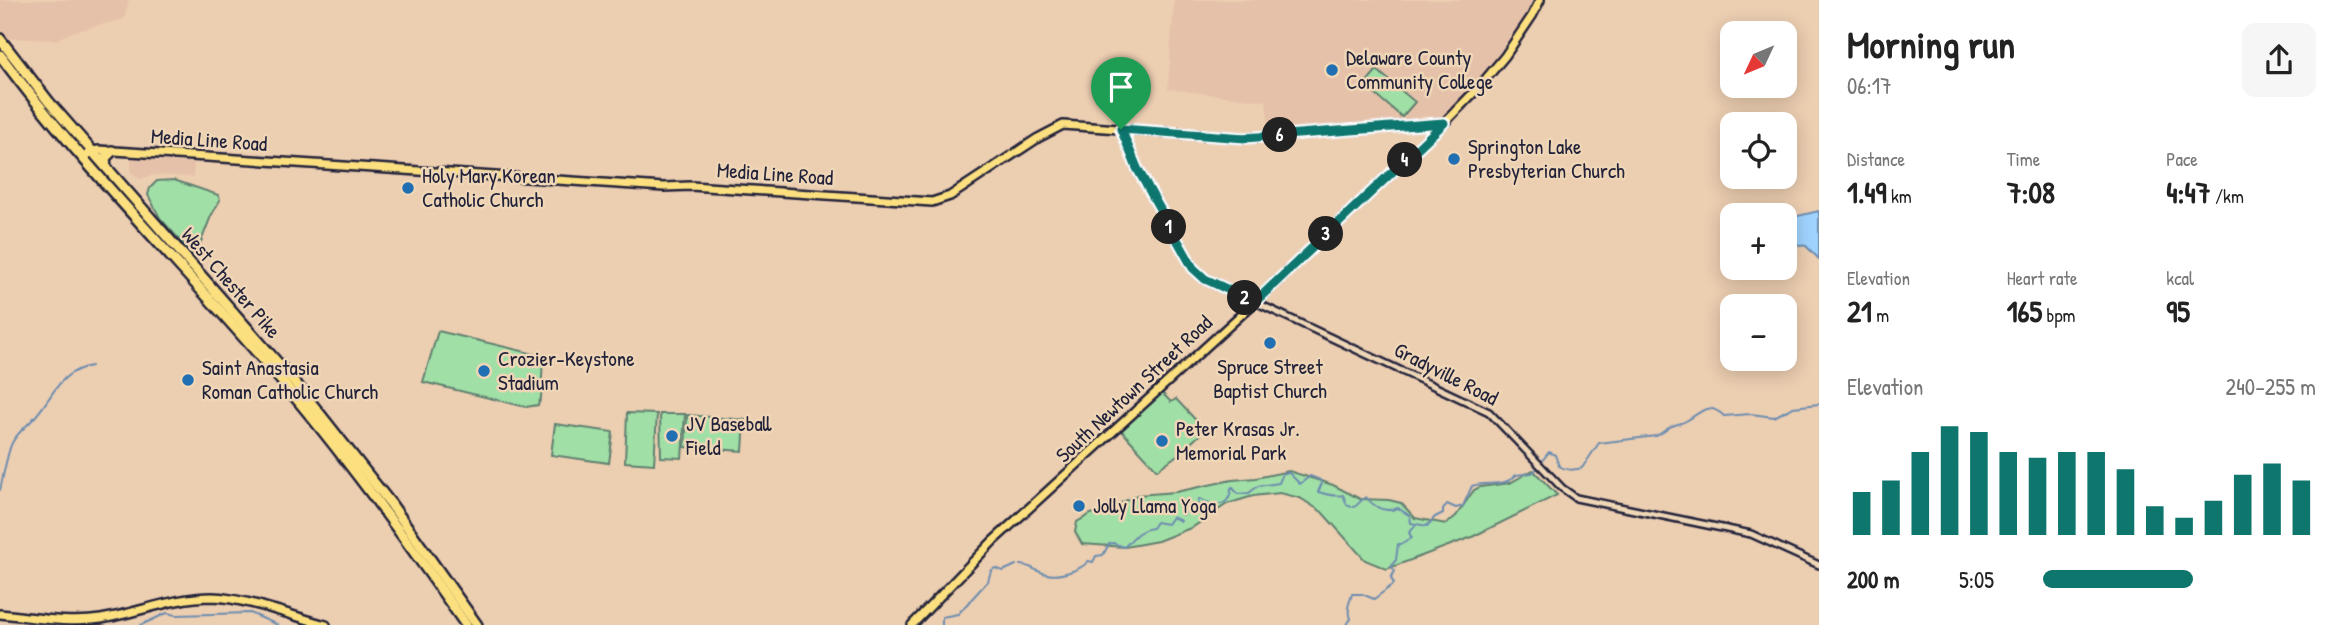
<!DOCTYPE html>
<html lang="en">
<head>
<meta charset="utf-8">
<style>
  body { margin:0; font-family:"Patrick Hand",sans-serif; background:#f6f6f6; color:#222; height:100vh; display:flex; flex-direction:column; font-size:26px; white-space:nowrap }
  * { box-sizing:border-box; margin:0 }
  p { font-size:23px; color:#767676 }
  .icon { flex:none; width:38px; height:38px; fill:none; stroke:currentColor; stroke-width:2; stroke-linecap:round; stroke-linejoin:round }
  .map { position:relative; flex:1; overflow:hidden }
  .side { display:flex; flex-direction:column; background:#fff; width:525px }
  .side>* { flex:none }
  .needle { width:46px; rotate:226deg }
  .tools { position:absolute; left:1720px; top:21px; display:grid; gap:14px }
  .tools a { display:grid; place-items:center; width:77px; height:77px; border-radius:14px; background:#fff; box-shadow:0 4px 18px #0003; font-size:35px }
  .pin { position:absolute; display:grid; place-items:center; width:60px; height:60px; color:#fff; margin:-72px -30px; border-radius:50% 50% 50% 0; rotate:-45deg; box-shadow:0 0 7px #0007 }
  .pin .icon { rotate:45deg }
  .km { position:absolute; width:35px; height:35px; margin:-18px; border-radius:50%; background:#222; color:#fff; font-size:19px; line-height:35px; text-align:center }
  .round { display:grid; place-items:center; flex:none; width:74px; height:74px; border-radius:14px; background:#f6f6f6 }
  .head { display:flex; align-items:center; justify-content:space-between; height:119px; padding:0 28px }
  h1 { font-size:38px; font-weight:700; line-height:52px }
  .metrics { display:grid; grid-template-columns:repeat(3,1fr); gap:10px; height:119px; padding:7px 28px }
  .metrics div { display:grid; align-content:center }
  .metrics b { font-size:30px; font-weight:700 }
  .metrics small { font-size:19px; font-weight:400 }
  .metrics p { font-size:19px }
  .chart { height:196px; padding:14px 28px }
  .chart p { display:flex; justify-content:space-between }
  .chart svg { width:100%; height:126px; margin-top:7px; stroke:#0f766e; stroke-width:6 }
  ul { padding:0 28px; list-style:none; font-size:23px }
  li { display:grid; grid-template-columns:112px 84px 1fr; align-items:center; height:52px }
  li i { height:18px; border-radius:9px; background:#0f766e }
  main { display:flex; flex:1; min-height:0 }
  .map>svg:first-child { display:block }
  .built { fill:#e6c1a9 }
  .green { fill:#a0dfa6; stroke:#618070; stroke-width:2 }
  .water { fill:#a0d4fe; stroke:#6e8db0; stroke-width:2 }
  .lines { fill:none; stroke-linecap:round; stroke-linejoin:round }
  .stream { stroke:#6e8db0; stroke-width:2 }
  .minor-casing { stroke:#22223b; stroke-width:10 }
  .major-casing { stroke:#22223b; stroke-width:12 }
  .highway-casing { stroke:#22223b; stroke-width:14 }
  .minor { stroke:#eed6b6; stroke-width:5 }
  .major { stroke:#fce080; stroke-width:7 }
  .highway { stroke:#fce080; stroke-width:9 }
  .route-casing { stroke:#fff; stroke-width:14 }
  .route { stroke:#0f766e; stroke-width:9 }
  .poi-dot { fill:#1f6fb2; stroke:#eed6b6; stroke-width:2.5 }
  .labels { text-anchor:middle; stroke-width:5; stroke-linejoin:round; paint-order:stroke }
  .poi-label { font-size:21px; fill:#22223b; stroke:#eed6b6; text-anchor:start }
  .street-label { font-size:21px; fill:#22223b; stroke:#eed6b6 }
</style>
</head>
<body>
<main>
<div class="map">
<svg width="1819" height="625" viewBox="0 0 1819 625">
  <rect width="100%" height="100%" fill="#ecceb1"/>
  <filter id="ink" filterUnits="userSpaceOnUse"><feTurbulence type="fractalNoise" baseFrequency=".0143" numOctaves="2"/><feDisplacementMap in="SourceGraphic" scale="14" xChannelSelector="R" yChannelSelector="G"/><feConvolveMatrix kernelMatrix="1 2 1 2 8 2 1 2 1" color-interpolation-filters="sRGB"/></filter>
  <g filter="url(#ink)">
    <g class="built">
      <polygon points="0,0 129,0 124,19 72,32 56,40 6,38 0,29"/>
      <polygon points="1174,0 1540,0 1505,56 1444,123 1270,136 1266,101 1168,89"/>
      <polygon points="131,158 194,163 193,177 153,175 139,179 131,172"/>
    </g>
    <g class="green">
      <polygon points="1377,70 1415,102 1402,117 1364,85"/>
      <polygon points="174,180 218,195 220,200 211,216 195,257 160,218 148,195 150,188 157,181"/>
      <polygon points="438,331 543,356 541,398 538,405 526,407 423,382"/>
      <polygon points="1162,393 1171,402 1176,399 1205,430 1180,453 1157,470 1121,430"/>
      <polygon points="627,413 657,414 654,464 625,462"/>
      <polygon points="660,414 685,414 682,458 661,457"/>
      <polygon points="687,415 745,420 743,451 685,447"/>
      <polygon points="555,424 613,432 609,463 551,455"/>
      <polygon points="1533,470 1557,495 1472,537 1387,569 1365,560 1322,512 1300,498 1280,493 1253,496 1227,504 1193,527 1158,541 1125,547 1082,544 1075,532 1077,522 1091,514 1111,508 1137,495 1176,492 1232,480 1256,478 1289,471 1333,485 1360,499 1389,500 1401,503 1415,518 1446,524 1456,516 1474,490 1480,487 1510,483"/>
    </g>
    <polygon class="water" points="1819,211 1819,259 1806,246 1785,242 1785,219"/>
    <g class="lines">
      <g class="stream">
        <path d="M 1541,462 L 1549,452 L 1555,455 L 1559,466 C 1567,471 1573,470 1582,468 L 1599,443 L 1656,436 C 1663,433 1665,430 1670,427 C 1675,424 1681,424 1686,421 C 1702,412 1707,401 1724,416 L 1751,414 L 1774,417 L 1793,407 L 1819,404"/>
        <path d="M 0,490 C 2,481 8,450 12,443 C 17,433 26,427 33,419 C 54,397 57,372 91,366"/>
        <path d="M 1183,515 L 1186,512 L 1197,512 L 1202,507 L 1198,503 L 1199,499 C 1207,502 1222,509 1228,499 C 1231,496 1230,491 1232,487 L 1238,494 L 1249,493 L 1258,486 L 1279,483 L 1283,473 L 1289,473 L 1300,484 L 1310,476 L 1320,480 L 1322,483 L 1318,492 C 1325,494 1336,497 1343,495 L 1347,505 C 1358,511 1357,501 1366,497 C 1374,507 1384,514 1398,508 L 1410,516 L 1411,523 L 1427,526 L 1435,517 L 1443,513 L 1443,509 L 1447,504 L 1456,508 L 1463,506 L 1472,486 C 1487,481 1505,488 1516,475 L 1532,473 L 1539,467"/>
        <path d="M 1020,565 C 1030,565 1037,572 1047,574 C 1058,577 1082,570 1088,561 L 1093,562 L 1096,556 L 1103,555 L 1109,544 L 1113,543 L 1124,547 C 1134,538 1137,530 1152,528 L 1156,522 L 1167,524 L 1172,517 L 1181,521"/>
        <polyline points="141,625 167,613 176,615 250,613 278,625"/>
        <polyline points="942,625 942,617 958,614 988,581 991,571 995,568 1003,571 1016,565"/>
        <polyline points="1346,625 1351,619 1348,607 1352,594 1362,594 1374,599 1394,584 1391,578 1395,571 1391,566 1396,560 1398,544 1402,544 1412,538 1409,533 1416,525"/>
      </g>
      <defs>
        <polyline id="minor" points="1255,302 1489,412 1562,488 1576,498 1751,534 1819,565"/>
        <g id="major">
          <polyline points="1121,129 1137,168 1193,268 1205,279 1255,302"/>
          <polyline points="84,157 92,151 99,150 664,187 691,186 932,202 950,196 1038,138 1063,125 1245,138 1444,123"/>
          <path d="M 0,614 C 33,617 68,624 101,619 C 138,613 174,597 212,597 C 246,598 292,616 326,625"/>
          <polyline points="912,625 993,541 1255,302 1444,123 1479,87 1505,56 1532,16 1540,0"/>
        </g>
        <g id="highway">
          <polyline points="0,39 49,102 297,385 391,504 477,625"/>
          <path d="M 0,55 C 83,167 183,266 274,372 C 343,452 405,538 466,625"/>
          <polyline points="106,167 105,158 112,151"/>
        </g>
      </defs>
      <use href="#minor" class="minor-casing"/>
      <use href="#major" class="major-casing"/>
      <use href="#highway" class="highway-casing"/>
      <use href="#minor" class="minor"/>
      <use href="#major" class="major"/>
      <use href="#highway" class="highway"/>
    </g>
  </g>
  <g class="lines" filter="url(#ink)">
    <defs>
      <polygon id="route" points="1444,123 1255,302 1205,279 1193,268 1137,168 1121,129 1245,138"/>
    </defs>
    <use href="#route" class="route-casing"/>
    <use href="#route" class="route"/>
  </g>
  <g class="poi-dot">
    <circle cx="1332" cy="70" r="7"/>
    <circle cx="1454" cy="159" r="7"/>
    <circle cx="408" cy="188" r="7"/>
    <circle cx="1270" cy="343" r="7"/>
    <circle cx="484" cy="371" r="7"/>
    <circle cx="188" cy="380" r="7"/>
    <circle cx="672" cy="436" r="7"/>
    <circle cx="1162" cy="441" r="7"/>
    <circle cx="1079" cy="506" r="7"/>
  </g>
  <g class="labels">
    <g class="poi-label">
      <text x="1346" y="65">Delaware County<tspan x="1346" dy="24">Community College</tspan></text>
      <text x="1468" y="154">Springton Lake<tspan x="1468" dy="24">Presbyterian Church</tspan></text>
      <text x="422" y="183">Holy Mary Korean<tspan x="422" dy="24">Catholic Church</tspan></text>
      <text x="498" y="366">Crozier-Keystone<tspan x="498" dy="24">Stadium</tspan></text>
      <text x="1270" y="374" text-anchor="middle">Spruce Street<tspan x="1270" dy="24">Baptist Church</tspan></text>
      <text x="202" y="375">Saint Anastasia<tspan x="202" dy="24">Roman Catholic Church</tspan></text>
      <text x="686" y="431">JV Baseball<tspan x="686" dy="24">Field</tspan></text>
      <text x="1176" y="436">Peter Krasas Jr.<tspan x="1176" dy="24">Memorial Park</tspan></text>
      <text x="1093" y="513">Jolly Llama Yoga</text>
    </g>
    <g class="street-label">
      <text transform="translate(209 140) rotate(4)" y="7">Media Line Road</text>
      <text transform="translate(775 174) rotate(4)" y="7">Media Line Road</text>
      <text transform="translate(231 283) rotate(49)" y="7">West Chester Pike</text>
      <text transform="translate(1446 374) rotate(27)" y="7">Gradyville Road</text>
      <text transform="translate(1134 389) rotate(-43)" y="7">South Newtown Street Road</text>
    </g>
  </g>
</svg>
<div class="tools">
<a><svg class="needle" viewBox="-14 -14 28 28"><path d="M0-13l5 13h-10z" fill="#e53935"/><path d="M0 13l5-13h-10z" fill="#767676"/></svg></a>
<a><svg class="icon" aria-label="locate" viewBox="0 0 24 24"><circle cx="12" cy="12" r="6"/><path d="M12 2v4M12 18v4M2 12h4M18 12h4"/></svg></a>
<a>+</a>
<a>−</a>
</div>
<div class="pin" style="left:1121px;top:129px;background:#1e9e55"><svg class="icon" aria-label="arrive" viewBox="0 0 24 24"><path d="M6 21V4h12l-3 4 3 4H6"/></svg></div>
<b class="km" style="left:1169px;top:227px">1</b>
<b class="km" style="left:1245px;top:298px">2</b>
<b class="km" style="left:1326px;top:234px">3</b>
<b class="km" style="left:1405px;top:160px">4</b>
<b class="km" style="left:1280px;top:135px">6</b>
</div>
<section class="side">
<div class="head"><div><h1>Morning run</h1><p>06:17</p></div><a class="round"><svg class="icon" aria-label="share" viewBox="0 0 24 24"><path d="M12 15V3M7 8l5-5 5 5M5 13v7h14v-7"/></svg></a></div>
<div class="metrics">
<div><p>Distance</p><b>1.49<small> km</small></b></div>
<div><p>Time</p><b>7:08</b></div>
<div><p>Pace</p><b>4:47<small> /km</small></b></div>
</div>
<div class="metrics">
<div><p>Elevation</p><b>21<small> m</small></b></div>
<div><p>Heart rate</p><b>165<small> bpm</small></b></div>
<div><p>kcal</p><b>95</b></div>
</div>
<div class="chart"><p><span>Elevation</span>240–255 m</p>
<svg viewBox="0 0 160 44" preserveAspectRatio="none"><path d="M5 44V29M15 44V25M25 44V15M35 44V6M45 44V8M55 44V15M65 44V17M75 44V15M85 44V15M95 44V21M105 44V34M115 44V38M125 44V32M135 44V23M145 44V19M155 44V25"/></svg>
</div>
<ul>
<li><b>200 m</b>5:05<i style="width:55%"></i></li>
</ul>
</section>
</main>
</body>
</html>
